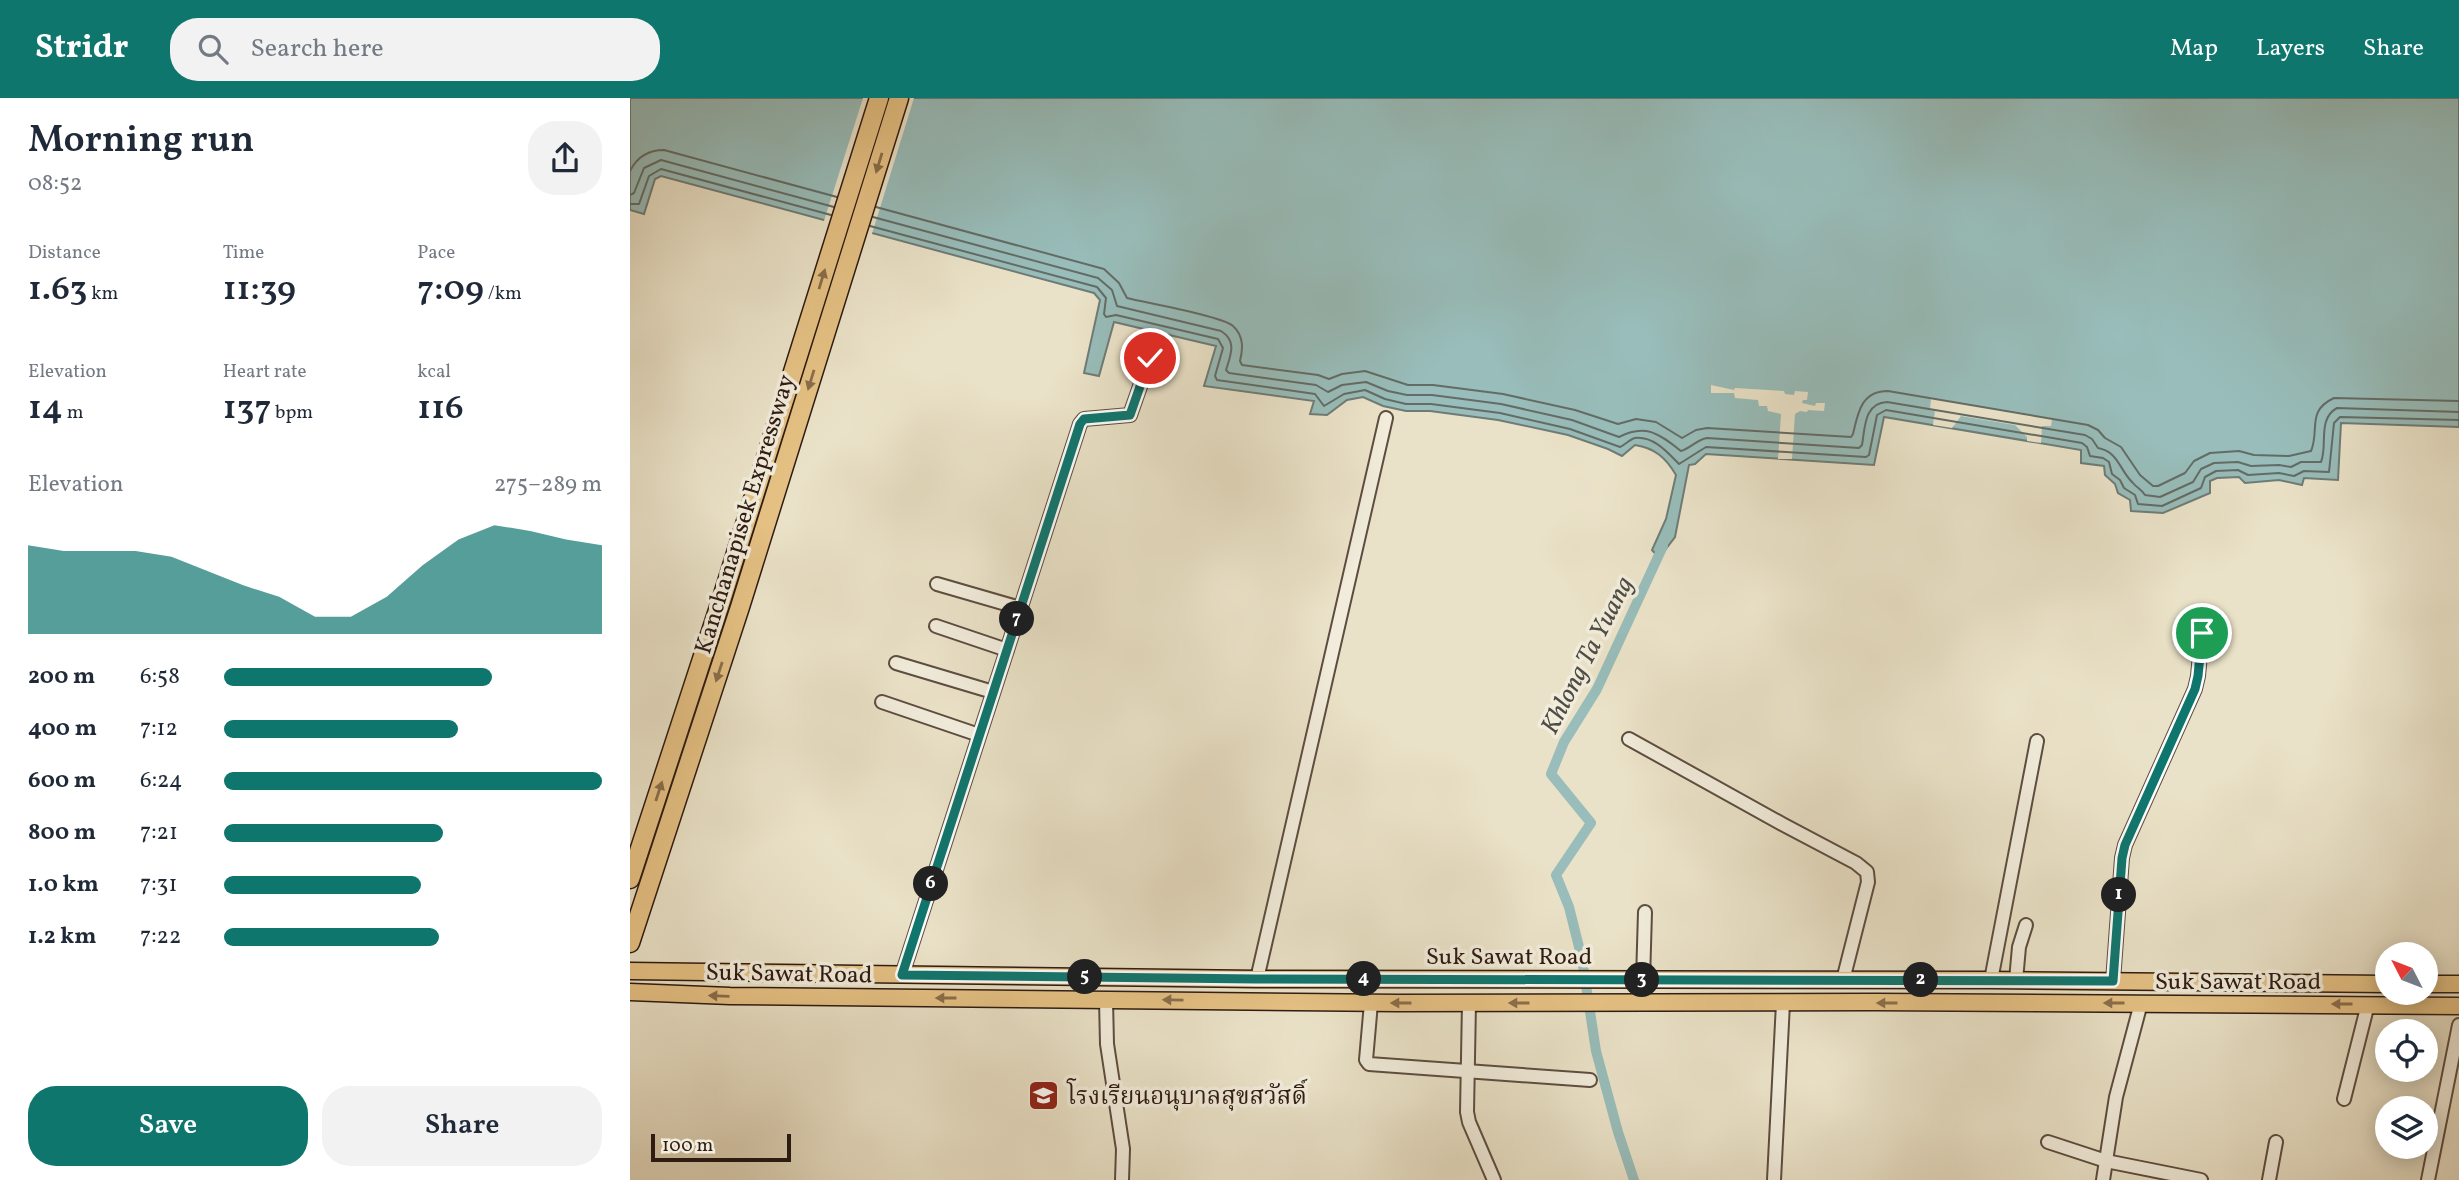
<!DOCTYPE html>
<html lang="en">
<head>
<meta charset="utf-8">
<style>
  body { margin:0; font-family:Vollkorn,"Noto Serif Thai",serif; background:#f2f2f3; color:#1f2937; height:100vh; display:flex; flex-direction:column; font-size:26px; white-space:nowrap }
  * { box-sizing:border-box; margin:0 }
  p { font-size:23px; color:#747a83 }
  .icon { flex:none; width:38px; height:38px; fill:none; stroke:currentColor; stroke-width:2; stroke-linecap:round; stroke-linejoin:round }
  .map { position:relative; flex:1; overflow:hidden }
  .sheet { display:flex; flex-direction:column; background:#fff; width:630px }
  .sheet>* { flex:none }
  .needle { width:46px; rotate:312deg }
  .fabs { position:absolute; left:1745px; top:844px; display:grid; gap:14px }
  .fabs a { display:grid; place-items:center; width:63px; height:63px; border-radius:50%; background:#fff; box-shadow:0 4px 18px #0003; font-size:35px }
  .scale { position:absolute; left:21px; bottom:18px; width:140px; box-sizing:border-box; padding-left:7px; border:4px solid #2e1b12; border-top:0; font-size:19px; line-height:24px; white-space:nowrap; color:#2e1b12; -webkit-text-stroke:5px #f1ecdb; paint-order:stroke }
  .pin { position:absolute; display:grid; place-items:center; width:60px; height:60px; color:#fff; margin:-30px; border:4px solid #fff; border-radius:50%; box-shadow:0 2px 7px #0007 }
  .km { position:absolute; width:35px; height:35px; margin:-18px; border-radius:50%; background:#222; color:#fff; font-size:19px; line-height:35px; text-align:center }
  .round { display:grid; place-items:center; flex:none; width:74px; height:74px; border-radius:28px; background:#f2f2f3 }
  .head { display:flex; align-items:center; justify-content:space-between; height:119px; padding:0 28px }
  h1 { font-size:38px; font-weight:600; line-height:52px }
  .stats { display:grid; grid-template-columns:repeat(3,1fr); gap:10px; height:119px; padding:7px 28px }
  .stats div { display:grid; align-content:center }
  .stats b { font-size:35px; font-weight:600 }
  .stats small { font-size:19px; font-weight:400 }
  .stats p { font-size:19px }
  .chart { height:196px; padding:14px 28px }
  .chart p { display:flex; justify-content:space-between }
  .chart svg { width:100%; height:126px; margin-top:7px; fill:#0f766e; opacity:.7 }
  .button { display:flex; gap:14px; margin-top:auto; padding:14px 28px }
  .button a { flex:1; height:80px; border-radius:28px; background:#0f766e; color:#fff; font-size:28px; font-weight:600; line-height:80px; text-align:center }
  .button a+a { background:#f2f2f3; color:#1f2937 }
  ul { padding:0 28px; list-style:none; font-size:23px }
  li { display:grid; grid-template-columns:112px 84px 1fr; align-items:center; height:52px }
  li i { height:18px; border-radius:9px; background:#0f766e }
  header { display:flex; align-items:center; gap:42px; box-sizing:border-box; height:98px; padding:0 35px; background:#0f766e; color:#fff }
  header strong { font-size:33px }
  nav { display:flex; gap:38px; margin-inline-start:auto; font-size:24px }
  .search { width:490px; height:63px; background:#f2f2f3; display:flex; align-items:center; gap:18px; box-sizing:border-box; padding:0 24px; border-radius:28px; color:#747a83; font-size:26px }
  main { display:flex; flex:1; min-height:0 }
  .map>svg:first-child { display:block }
  .water { fill:#98bdba; stroke:#6e7c77; stroke-width:2 }
  .pier { fill:#eae2c8 }
  .lines { fill:none; stroke-linecap:round; stroke-linejoin:round }
  .shore { stroke:#636c66; stroke-width:2 }
  .canal { stroke:#98bdba; stroke-width:10 }
  .minor-casing { stroke:#5d4d40; stroke-width:16 }
  .major-casing { stroke:#2e1b12; stroke-width:19 }
  .highway-casing { stroke:#2e1b12; stroke-width:21 }
  .minor { stroke:#f1ecdb; stroke-width:12 }
  .major { stroke:#e5c184; stroke-width:16 }
  .highway { stroke:#e5c184; stroke-width:18 }
  .oneway { fill:#8a6e4b }
  .route-casing { stroke:#fff; stroke-width:14 }
  .route { stroke:#0f766e; stroke-width:9 }
  .labels { text-anchor:middle; stroke-width:7; stroke-linejoin:round; paint-order:stroke }
  .street-label { font-size:24px; fill:#2e1b12; stroke:#f1ecdb }
  .poi-label { font-size:24px; fill:#2e1b12; stroke:#f1ecdb; text-anchor:start }
  .water-label { font-size:26px; font-style:italic; fill:#4e4c44; stroke:#f1ecdb }
</style>
</head>
<body>
<header>
<strong>Stridr</strong>
<div class="search"><svg class="icon" aria-label="search" viewBox="0 0 24 24"><circle cx="10" cy="10" r="6"/><path d="M15 15l6 6"/></svg>Search here</div>
<nav><a>Map</a><a>Layers</a><a>Share</a></nav>
</header>
<main>
<section class="sheet">
<div class="head"><div><h1>Morning run</h1><p>08:52</p></div><a class="round"><svg class="icon" aria-label="share" viewBox="0 0 24 24"><path d="M12 15V3M7 8l5-5 5 5M5 13v7h14v-7"/></svg></a></div>
<div class="stats">
<div><p>Distance</p><b>1.63<small> km</small></b></div>
<div><p>Time</p><b>11:39</b></div>
<div><p>Pace</p><b>7:09<small> /km</small></b></div>
</div>
<div class="stats">
<div><p>Elevation</p><b>14<small> m</small></b></div>
<div><p>Heart rate</p><b>137<small> bpm</small></b></div>
<div><p>kcal</p><b>116</b></div>
</div>
<div class="chart"><p><span>Elevation</span>275–289 m</p>
<svg viewBox="0 0 160 44" preserveAspectRatio="none"><path d="M0 44V13L10 15L20 15L30 15L40 17L50 22L60 27L70 31L80 38L90 38L100 31L110 20L120 11L130 6L140 8L150 11L160 13V44z"/></svg>
</div>
<ul>
<li><b>200 m</b>6:58<i style="width:71%"></i></li>
<li><b>400 m</b>7:12<i style="width:62%"></i></li>
<li><b>600 m</b>6:24<i style="width:100%"></i></li>
<li><b>800 m</b>7:21<i style="width:58%"></i></li>
<li><b>1.0 km</b>7:31<i style="width:52%"></i></li>
<li><b>1.2 km</b>7:22<i style="width:57%"></i></li>
</ul>
<div class="button"><a>Save</a><a>Share</a></div>
</section>
<div class="map">
<svg width="1829" height="1082" viewBox="0 0 1829 1082">
  <rect width="100%" height="100%" fill="#eae2c8"/>
  <filter id="stains"><feTurbulence type="fractalNoise" baseFrequency=".00286" numOctaves="4"/><feColorMatrix values="0 0 0 0 .2 0 0 0 0 .09 0 0 0 0 .02 0 0 0 .5 -.17"/></filter>
  <radialGradient id="worn" r=".72"><stop offset=".6" stop-color="#630" stop-opacity="0"/><stop offset="1" stop-color="#630" stop-opacity=".3"/></radialGradient>
  <path class="water" d="M 0,0 L 1829,0 L 1829,329 L 1711,325 L 1708,382 L 1674,380 L 1672,387 L 1649,382 L 1615,385 L 1609,379 L 1587,380 L 1580,383 L 1580,395 L 1533,415 L 1501,413 L 1500,402 L 1488,395 L 1485,386 L 1475,377 L 1474,368 L 1451,365 L 1451,352 L 1254,319 L 1244,367 L 1076,356 L 1065,366 L 1059,367 L 1045,439 L 1029,460 L 1022,452 L 1036,421 L 1046,377 C 1036,360 1025,350 1005,347 L 992,358 L 978,351 L 938,337 L 868,322 L 800,313 L 776,313 L 753,308 L 733,299 L 717,302 L 697,317 L 680,316 L 684,303 L 574,288 L 586,248 L 484,224 L 469,278 L 454,275 L 470,202 L 464,195 L 31,78 L 25,81 L 14,116 L 0,112 Z"/>
  <g class="pier">
    <polygon points="233,0 284,0 241,139 193,126"/>
    <polygon points="1081,287 1104,292 1105,290 1154,293 1155,296 1164,297 1165,293 1178,294 1177,302 1173,302 1172,305 1185,308 1186,305 1195,305 1194,313 1178,312 1177,314 1170,313 1165,316 1162,361 1148,361 1151,316 1138,313 1137,308 1129,308 1128,302 1105,300 1104,295 1081,295"/>
    <polygon points="1301,300 1422,321 1421,328 1412,328 1411,345 1397,343 1397,339 1385,327 1331,318 1322,330 1303,327 1305,313 1300,312"/>
  </g>
  <g class="lines">
    <g class="shore">
      <path d="M 0,73 C 7,59 19,52 34,52 L 207,99"/>
      <polyline points="0,97 4,95 14,70 31,62 204,109"/>
      <polyline points="0,106 9,106 19,78 31,71 201,117"/>
      <path d="M 246,109 L 474,171 L 489,185 L 497,200 C 517,205 591,218 603,228 C 614,238 613,251 610,263 L 612,267 L 688,277 L 699,281 L 712,276 L 735,273 L 778,287 L 803,287 L 873,296 L 945,312 L 988,326 L 1006,321 L 1026,324 L 1052,340 L 1066,332 L 1077,330 L 1221,339 L 1223,336 C 1228,315 1231,293 1258,293 L 1458,327 L 1468,332 L 1475,340 L 1491,349 L 1510,377 L 1523,388 L 1528,388 L 1555,375 L 1564,363 L 1580,355 L 1609,353 L 1624,357 L 1659,358 L 1681,353 C 1690,332 1676,313 1704,300 L 1829,303"/>
      <path d="M 243,119 L 468,180 L 482,192 L 487,208 L 591,233 C 607,243 601,256 596,272 L 599,275 L 686,287 L 698,294 L 712,287 L 736,284 L 758,293 L 777,297 L 802,297 L 871,306 L 942,322 L 989,339 C 1016,325 1029,336 1051,353 C 1061,350 1066,342 1077,340 L 1229,350 L 1232,347 C 1235,330 1234,305 1257,304 L 1455,337 L 1462,341 L 1468,350 C 1489,354 1489,372 1503,385 C 1507,390 1511,391 1515,397 L 1530,399 L 1563,384 L 1571,371 L 1584,365 L 1608,364 L 1621,368 L 1649,367 L 1661,369 L 1671,364 L 1691,364 C 1698,347 1687,321 1707,310 L 1829,314"/>
      <path d="M 240,128 L 467,189 L 476,200 L 474,216 L 476,219 L 486,217 L 588,241 L 593,250 L 585,278 L 587,282 L 685,296 L 694,308 L 714,296 L 735,292 L 755,301 L 776,306 L 801,306 L 870,315 L 940,331 L 990,349 C 995,347 1000,341 1005,340 C 1024,338 1038,355 1049,366 L 1076,349 L 1236,359 L 1239,357 L 1247,317 L 1256,312 L 1452,345 L 1457,349 L 1460,358 L 1473,360 L 1479,364 L 1482,376 L 1490,382 L 1494,390 L 1505,397 L 1508,406 L 1532,408 L 1571,390 L 1575,379 L 1586,373 L 1608,372 L 1618,377 L 1649,375 L 1664,378 L 1674,373 L 1699,374 L 1704,325 L 1710,319 L 1829,322"/>
    </g>
    <polyline class="canal" points="1004,1082 988,1034 966,953 952,861 939,809 926,777 961,725 921,676 934,644 967,591 1033,448"/>
    <defs>
      <g id="minor">
        <polyline points="307,486 390,510"/>
        <polyline points="306,528 377,552"/>
        <polyline points="266,565 363,594"/>
        <polyline points="252,604 349,637"/>
        <polyline points="999,641 1154,727 1226,765 1237,774 1238,784 1213,882"/>
        <polyline points="272,877 450,326 454,321 500,317 520,260"/>
        <polyline points="627,881 756,320"/>
        <polyline points="1013,882 1015,814"/>
        <polyline points="1361,882 1407,643"/>
        <polyline points="1386,882 1389,849 1396,827"/>
        <polyline points="1483,883 1492,760 1495,747 1565,591 1568,578 1572,535"/>
        <polyline points="476,902 477,946 493,1051 492,1082"/>
        <polyline points="741,905 736,962 739,966 960,982"/>
        <polyline points="839,905 837,1014 839,1024 864,1082"/>
        <polyline points="1714,1001 1738,906"/>
        <polyline points="1418,1044 1476,1063 1571,1082"/>
        <polyline points="1144,1082 1153,905"/>
        <polyline points="1473,1082 1486,999 1511,905"/>
        <polyline points="1639,1082 1646,1044"/>
        <polyline points="1798,1082 1829,927"/>
      </g>
      <g id="major">
        <polyline points="0,873 627,881 1361,882 1757,886"/>
        <polyline points="1796,886 1829,886"/>
        <polyline points="0,894 100,898 767,905 1245,904 1829,908"/>
      </g>
      <g id="highway">
        <polyline points="0,781 91,503 249,0"/>
        <polyline points="0,845 110,509 269,0"/>
      </g>
    </defs>
    <use href="#minor" class="minor-casing"/>
    <use href="#major" class="major-casing"/>
    <use href="#highway" class="highway-casing"/>
    <use href="#minor" class="minor"/>
    <use href="#major" class="major"/>
    <use href="#highway" class="highway"/>
  </g>
  <defs><path id="oneway-solid" d="M-6-.8H1V-3.2L6.5 0L1 3.2V.8H-6Z" transform="scale(1.75)"/></defs>
  <g class="oneway">
    <use href="#oneway-solid" transform="translate(249 65) rotate(107)"/>
    <use href="#oneway-solid" transform="translate(192 181) rotate(-73)"/>
    <use href="#oneway-solid" transform="translate(181 282) rotate(107)"/>
    <use href="#oneway-solid" transform="translate(89 574) rotate(108)"/>
    <use href="#oneway-solid" transform="translate(29 693) rotate(-72)"/>
    <use href="#oneway-solid" transform="translate(89 898) rotate(-178)"/>
    <use href="#oneway-solid" transform="translate(316 900) rotate(-180)"/>
    <use href="#oneway-solid" transform="translate(543 902) rotate(-179)"/>
    <use href="#oneway-solid" transform="translate(771 905) rotate(-180)"/>
    <use href="#oneway-solid" transform="translate(889 905) rotate(180)"/>
    <use href="#oneway-solid" transform="translate(1257 905) rotate(-180)"/>
    <use href="#oneway-solid" transform="translate(1484 905) rotate(-180)"/>
    <use href="#oneway-solid" transform="translate(1712 906) rotate(-180)"/>
  </g>
  <g class="lines">
    <defs>
      <polyline id="route" points="520,260 500,317 454,321 450,326 272,877 627,881 1483,883 1492,760 1495,747 1565,591 1568,578 1572,535"/>
    </defs>
    <use href="#route" class="route-casing"/>
    <use href="#route" class="route"/>
  </g>
  <defs>
    <symbol id="school-square" viewBox="-11 -11 22 22"><rect x="-9" y="-9" width="18" height="18" rx="4" fill="#8f2418" stroke="#f1ecdb"/><path d="M0-5L7-2L0 1L-7-2ZM-4 1L0 2.5L4 1V4Q0 6-4 4Z" fill="#fff"/></symbol>
  </defs>
  <g fill-rule="evenodd">
    <use href="#school-square" x="396" y="980" width="35" height="35"/>
  </g>
  <g class="labels">
    <g class="street-label">
      <text transform="translate(114 416) rotate(-73)" y="8">Kanchanapisek Expressway</text>
      <text x="879" y="866">Suk Sawat Road</text>
      <text transform="translate(159 875) rotate(1)" y="8">Suk Sawat Road</text>
      <text x="1608" y="891">Suk Sawat Road</text>
    </g>
    <g class="poi-label">
      <text x="437" y="1006">โรงเรียนอนุบาลสุขสวัสดิ์</text>
    </g>
    <g class="water-label">
      <text transform="translate(956 557) rotate(-63)" y="9">Khlong Ta Yuang</text>
    </g>
  </g>
  <rect width="100%" height="100%" filter="url(#stains)"/>
  <rect width="100%" height="100%" fill="url(#worn)"/>
</svg>
<div class="fabs">
<a><svg class="needle" viewBox="-14 -14 28 28"><path d="M0-13l5 13h-10z" fill="#e53935"/><path d="M0 13l5-13h-10z" fill="#747a83"/></svg></a>
<a><svg class="icon" aria-label="locate" viewBox="0 0 24 24"><circle cx="12" cy="12" r="6"/><path d="M12 2v4M12 18v4M2 12h4M18 12h4"/></svg></a>
<a><svg class="icon" aria-label="layers" viewBox="0 0 24 24"><path d="M12 4l9 5-9 5-9-5zM3 14l9 5 9-5"/></svg></a>
</div>
<div class="scale">100 m</div>
<div class="pin" style="left:1572px;top:535px;background:#1e9e55"><svg class="icon" aria-label="arrive" viewBox="0 0 24 24"><path d="M6 21V4h12l-3 4 3 4H6"/></svg></div>
<div class="pin" style="left:520px;top:260px;background:#d93025"><svg class="icon" aria-label="check" viewBox="0 0 24 24"><path d="M5 12l5 5 9-10"/></svg></div>
<b class="km" style="left:1489px;top:797px">1</b>
<b class="km" style="left:1291px;top:882px">2</b>
<b class="km" style="left:1012px;top:882px">3</b>
<b class="km" style="left:734px;top:881px">4</b>
<b class="km" style="left:455px;top:879px">5</b>
<b class="km" style="left:301px;top:786px">6</b>
<b class="km" style="left:387px;top:521px">7</b>
</div>
</main>
</body>
</html>
